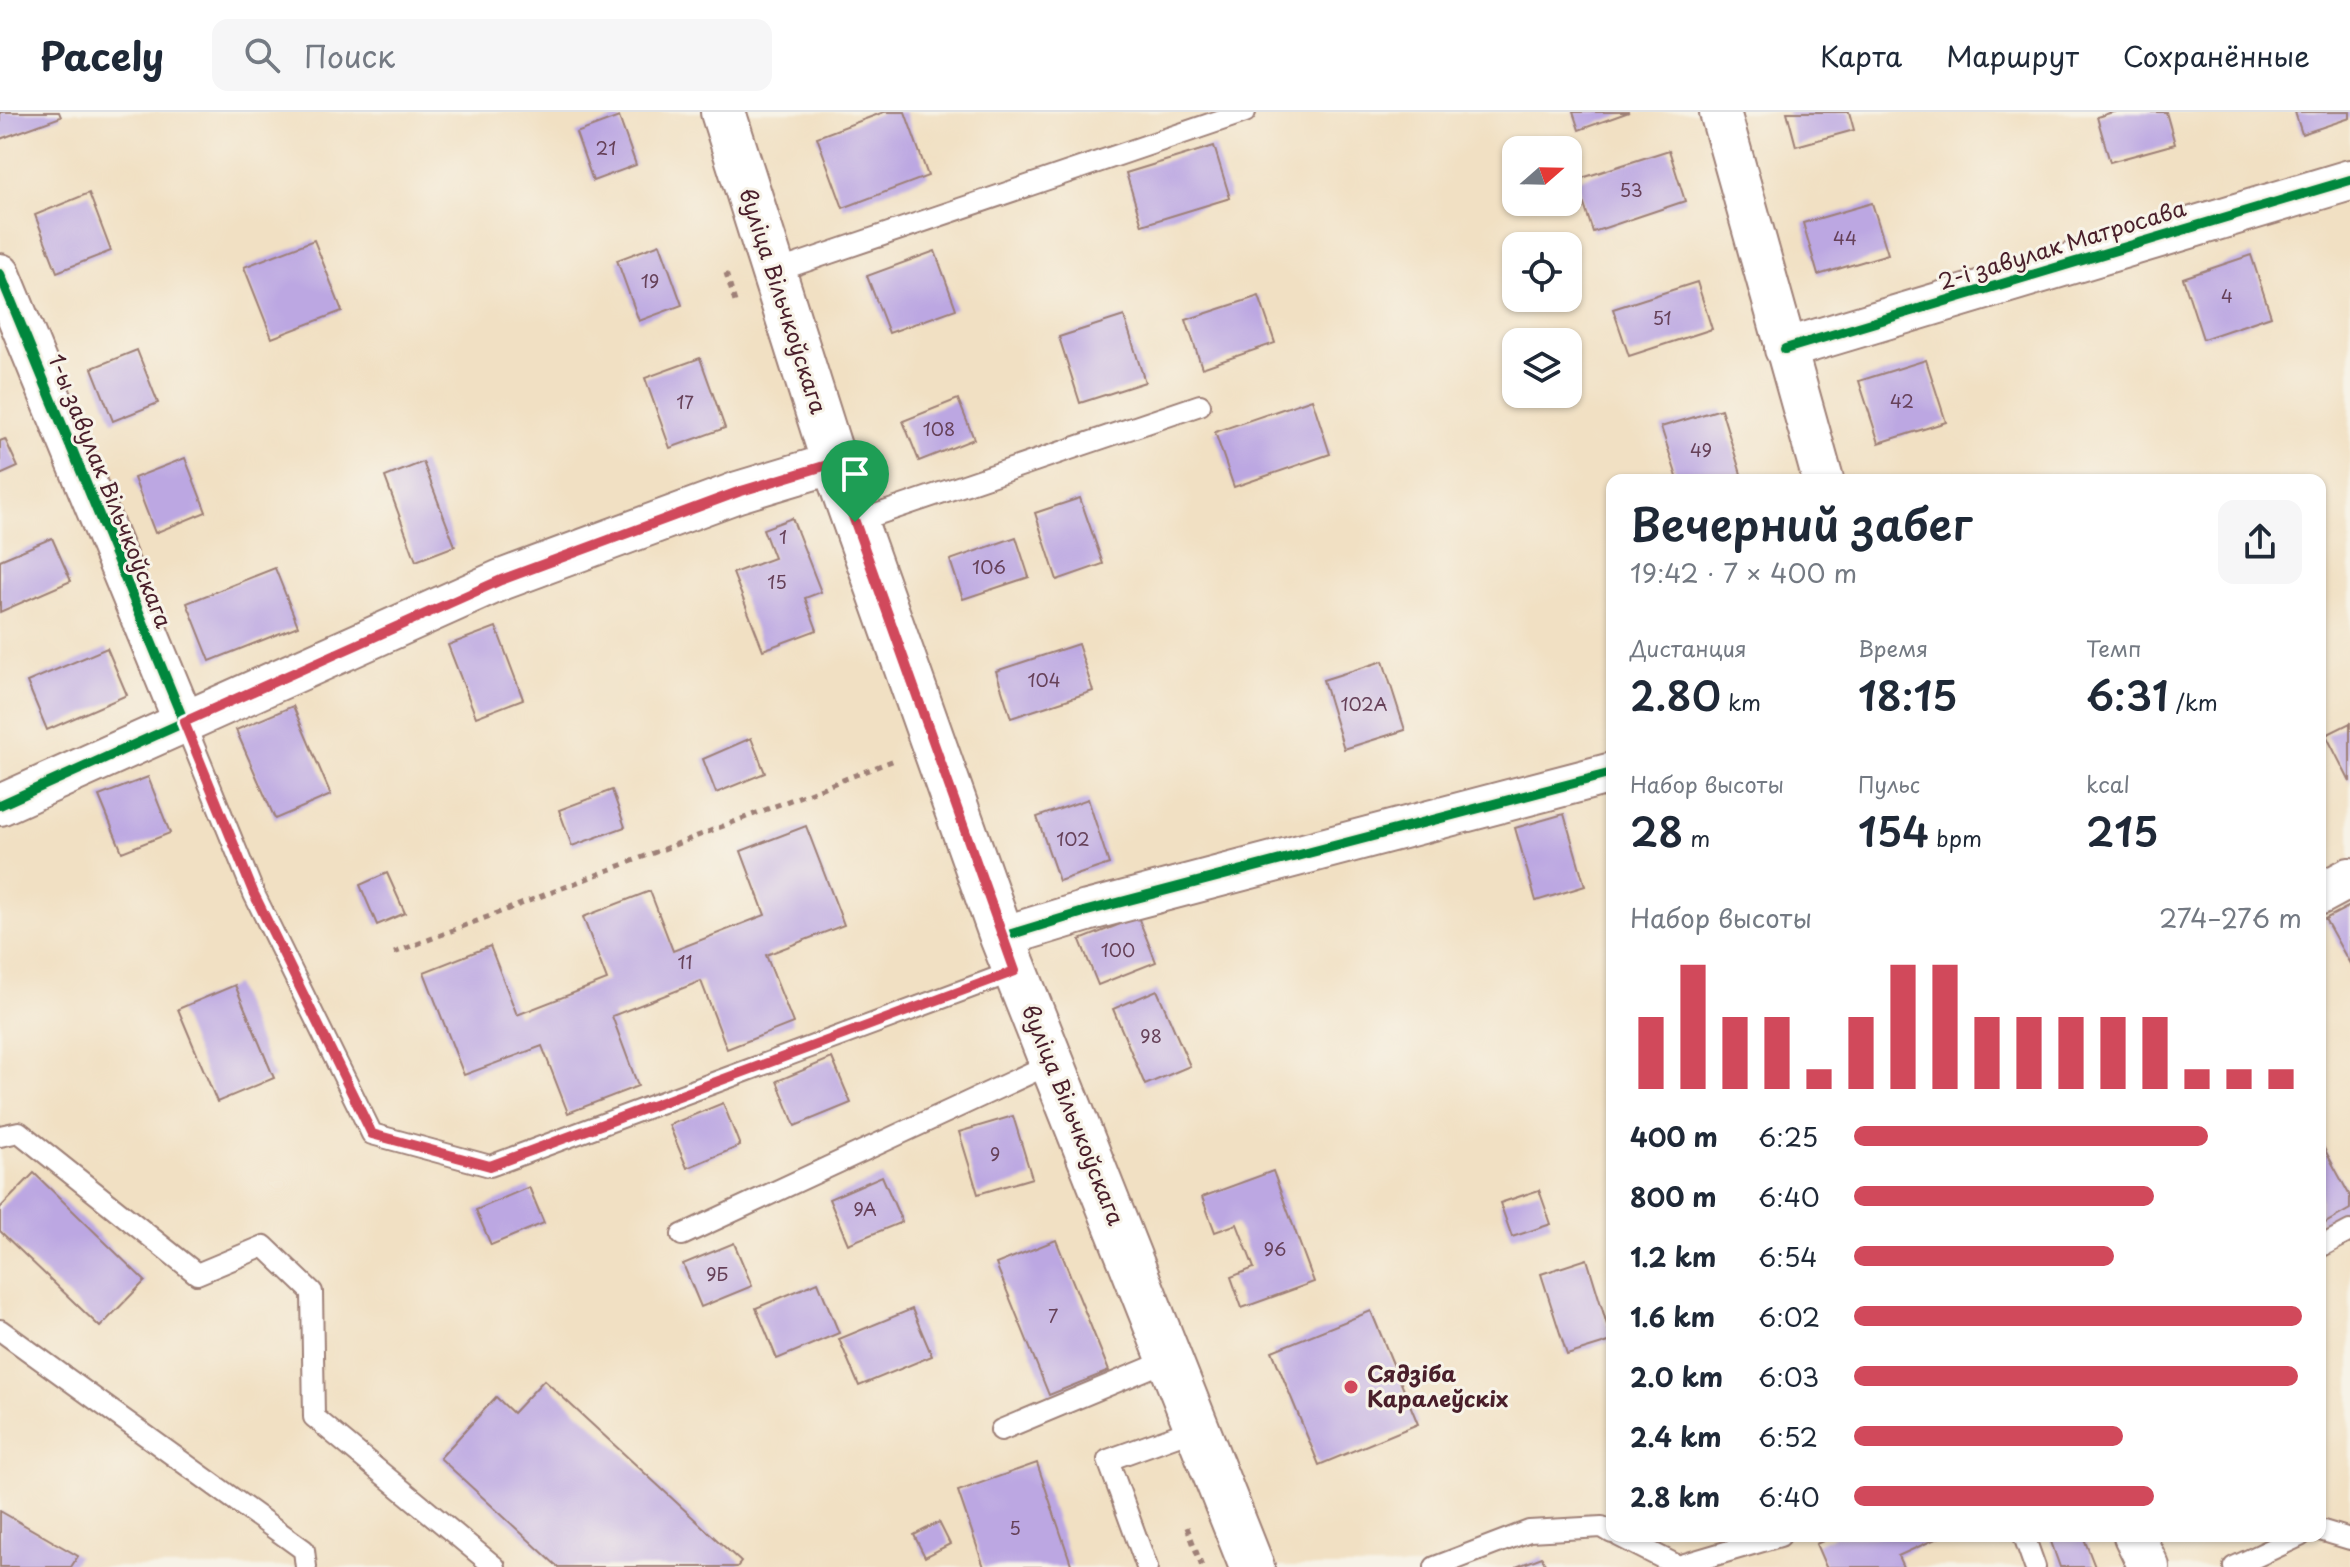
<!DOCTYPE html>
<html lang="ru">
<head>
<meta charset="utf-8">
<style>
  body { margin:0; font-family:"Playpen Sans",sans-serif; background:#f6f6f7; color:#1f2937; height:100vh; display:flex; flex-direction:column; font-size:30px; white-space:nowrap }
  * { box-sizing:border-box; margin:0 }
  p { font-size:26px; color:#747a83 }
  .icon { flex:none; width:44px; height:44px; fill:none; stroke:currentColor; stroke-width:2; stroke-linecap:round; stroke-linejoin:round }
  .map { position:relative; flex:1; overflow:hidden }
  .panel { position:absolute; left:1606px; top:362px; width:720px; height:1068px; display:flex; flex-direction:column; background:#fff; border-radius:16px; box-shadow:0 2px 6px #0004 }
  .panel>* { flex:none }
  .needle { width:52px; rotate:70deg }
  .buttons { position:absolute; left:1502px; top:24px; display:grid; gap:16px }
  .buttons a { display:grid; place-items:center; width:80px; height:80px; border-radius:16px; background:#fff; box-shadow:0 2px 6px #0004; font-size:40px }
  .pin { position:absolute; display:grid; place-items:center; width:68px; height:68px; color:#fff; margin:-82px -34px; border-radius:50% 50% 50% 0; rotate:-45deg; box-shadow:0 0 8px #0007 }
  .pin .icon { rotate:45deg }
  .round { display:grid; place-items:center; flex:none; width:84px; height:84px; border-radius:16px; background:#f6f6f7 }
  .summary { display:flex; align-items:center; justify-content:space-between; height:136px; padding:0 24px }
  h1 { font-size:44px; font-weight:600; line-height:60px }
  .stats { display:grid; grid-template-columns:repeat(3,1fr); gap:12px; height:136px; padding:8px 24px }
  .stats div { display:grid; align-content:center }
  .stats b { font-size:40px; font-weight:600 }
  .stats small { font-size:22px; font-weight:400 }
  .stats p { font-size:22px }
  .chart { height:224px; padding:16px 24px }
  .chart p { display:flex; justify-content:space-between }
  .chart svg { width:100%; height:144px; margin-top:8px; stroke:#d1495b; stroke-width:6 }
  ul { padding:0 24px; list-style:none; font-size:26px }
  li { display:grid; grid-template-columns:128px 96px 1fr; align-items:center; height:60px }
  li i { height:20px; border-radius:10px; background:#d1495b }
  header { display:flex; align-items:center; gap:48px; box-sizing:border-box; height:112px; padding:0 40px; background:#fff; border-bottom:2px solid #e0e1e3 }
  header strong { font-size:38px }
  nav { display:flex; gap:44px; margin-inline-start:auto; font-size:28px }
  .search { width:560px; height:72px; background:#f6f6f7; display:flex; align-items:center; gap:20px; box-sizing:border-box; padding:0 28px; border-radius:16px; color:#747a83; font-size:30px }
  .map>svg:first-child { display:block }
  .building { fill:#bca7e2 }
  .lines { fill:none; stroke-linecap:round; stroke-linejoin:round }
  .service-casing { stroke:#9e8077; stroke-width:24 }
  .minor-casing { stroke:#9e8077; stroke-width:44 }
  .secondary-casing { stroke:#9e8077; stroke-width:48 }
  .path { stroke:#9e8077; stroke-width:5; stroke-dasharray:6 6; stroke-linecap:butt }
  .service { stroke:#fff; stroke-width:20 }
  .minor { stroke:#fff; stroke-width:40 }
  .secondary { stroke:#fff; stroke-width:44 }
  .cycleway-casing { stroke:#f7f3e8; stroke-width:15 }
  .cycleway { stroke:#00873e; stroke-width:10 }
  .route-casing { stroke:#fff; stroke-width:16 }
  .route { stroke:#d1495b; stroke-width:10 }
  .poi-dot { fill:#d1495b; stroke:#f7f3e8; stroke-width:3 }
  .labels { text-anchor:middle; stroke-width:6; stroke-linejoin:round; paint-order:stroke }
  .number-label { font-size:18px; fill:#664159 }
  .street-label { font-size:22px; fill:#4a1f2b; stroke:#f7f3e8 }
  .poi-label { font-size:22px; font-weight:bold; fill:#4a1f2b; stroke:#f7f3e8; text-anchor:start }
</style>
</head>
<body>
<header>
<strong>Pacely</strong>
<div class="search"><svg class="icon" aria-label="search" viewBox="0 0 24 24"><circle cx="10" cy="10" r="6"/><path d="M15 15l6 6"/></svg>Поиск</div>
<nav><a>Карта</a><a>Маршрут</a><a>Сохранённые</a></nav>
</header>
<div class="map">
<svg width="2350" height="1455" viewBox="0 0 2350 1455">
  <rect width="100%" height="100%" fill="#f7f3e8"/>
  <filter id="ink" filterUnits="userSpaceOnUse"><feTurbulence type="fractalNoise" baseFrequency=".0125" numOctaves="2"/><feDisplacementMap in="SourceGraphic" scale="16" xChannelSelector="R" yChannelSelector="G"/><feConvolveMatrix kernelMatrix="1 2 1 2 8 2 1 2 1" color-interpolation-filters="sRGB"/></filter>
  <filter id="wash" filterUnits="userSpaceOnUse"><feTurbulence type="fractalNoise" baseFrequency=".006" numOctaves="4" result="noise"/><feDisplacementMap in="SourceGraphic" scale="32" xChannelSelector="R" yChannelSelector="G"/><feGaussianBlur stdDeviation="1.8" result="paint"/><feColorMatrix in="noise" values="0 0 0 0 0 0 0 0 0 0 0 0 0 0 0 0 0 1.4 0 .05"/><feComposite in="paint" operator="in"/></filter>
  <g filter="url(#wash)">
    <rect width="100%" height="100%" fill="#f1e0c3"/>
    <g id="blocks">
      <g class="building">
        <polygon points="0,0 59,0 61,5 0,27"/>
        <polygon points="884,0 905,0 928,64 843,96 817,25"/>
        <polygon points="1573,0 1629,0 1579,18"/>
        <polygon points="1787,0 1849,0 1854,18 1796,34"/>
        <polygon points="2113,0 2166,0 2175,32 2110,50 2097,5"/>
        <polygon points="2295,0 2350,0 2350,6 2302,22"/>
        <polygon points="619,5 636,53 593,69 576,21"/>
        <polygon points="1214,34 1230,86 1142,113 1126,61"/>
        <polygon points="1669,38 1685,89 1593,120 1576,68"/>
        <polygon points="89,81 111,139 57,160 35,103"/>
        <polygon points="1872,91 1888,142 1818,163 1803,111"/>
        <polygon points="314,128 342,199 272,226 244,155"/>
        <polygon points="660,132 682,193 639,209 617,148"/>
        <polygon points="935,139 956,197 889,221 867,164"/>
        <polygon points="2251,143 2271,204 2203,227 2183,166"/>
        <polygon points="1697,170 1712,217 1629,244 1613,197"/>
        <polygon points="1259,184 1275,231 1202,256 1186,208"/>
        <polygon points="1124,204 1145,270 1080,291 1059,225"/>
        <polygon points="137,238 158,291 113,309 92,256"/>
        <polygon points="700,246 725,316 670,336 645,266"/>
        <polygon points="1926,248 1946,310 1879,331 1859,269"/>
        <polygon points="958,287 974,327 919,349 903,309"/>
        <polygon points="1312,287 1330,342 1234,375 1215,320"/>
        <polygon points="1721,297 1741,362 1720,368 1678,368 1661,315"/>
        <polygon points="5,327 18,355 0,363 0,329"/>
        <polygon points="185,346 206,400 155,421 134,366"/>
        <polygon points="423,350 455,434 416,449 385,365"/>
        <polygon points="1080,386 1103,452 1057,468 1035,401"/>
        <polygon points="792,406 821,480 805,486 817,518 763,538 733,461 774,446 763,417"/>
        <polygon points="1016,425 1029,465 963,487 950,448"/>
        <polygon points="52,426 71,469 0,500 0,448"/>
        <polygon points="275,456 298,514 210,549 187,491"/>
        <polygon points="496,515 523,587 476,605 448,533"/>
        <polygon points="1078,532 1093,579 1011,606 996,559"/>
        <polygon points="107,536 127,583 47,618 27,570"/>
        <polygon points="1383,549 1405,618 1344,637 1323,568"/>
        <polygon points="293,594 331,683 275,707 236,618"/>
        <polygon points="2350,611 2350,670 2326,623"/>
        <polygon points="751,626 765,661 716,681 703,647"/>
        <polygon points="148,665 170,721 122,740 99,684"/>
        <polygon points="612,678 625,715 572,734 559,698"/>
        <polygon points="1088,687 1109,752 1059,769 1037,705"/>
        <polygon points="1564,702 1585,774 1536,789 1515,716"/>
        <polygon points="806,714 844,813 766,843 793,911 727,937 701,869 612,904 638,974 568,1001 542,934 464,963 424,860 490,834 517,903 607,868 583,805 650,779 673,839 765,803 741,739"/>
        <polygon points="387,761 405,801 377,813 360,773"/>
        <polygon points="2350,794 2350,852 2325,807"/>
        <polygon points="1138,805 1156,850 1098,873 1080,828"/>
        <polygon points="235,873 274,966 217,990 178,897"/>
        <polygon points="1157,878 1190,954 1145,973 1113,897"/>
        <polygon points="832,946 851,991 795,1014 777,969"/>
        <polygon points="723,991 740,1034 687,1056 669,1013"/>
        <polygon points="1013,1004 1032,1066 978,1082 959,1020"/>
        <polygon points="2320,1029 2350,1084 2350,1097 2320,1114"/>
        <polygon points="1273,1059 1314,1170 1242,1196 1231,1165 1254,1156 1237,1112 1215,1120 1202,1085"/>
        <polygon points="34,1061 145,1169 100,1215 0,1119 0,1096"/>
        <polygon points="882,1064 902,1110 848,1132 829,1087"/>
        <polygon points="529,1075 544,1111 491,1133 476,1098"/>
        <polygon points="1539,1078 1551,1112 1512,1125 1500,1091"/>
        <polygon points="1056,1128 1109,1259 1049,1283 996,1152"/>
        <polygon points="734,1131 752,1174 701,1195 683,1152"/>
        <polygon points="1587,1147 1612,1229 1567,1243 1541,1162"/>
        <polygon points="818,1170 839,1221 777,1247 756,1196"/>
        <polygon points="912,1197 932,1244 859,1274 839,1227"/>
        <polygon points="1371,1199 1418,1312 1319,1353 1272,1239"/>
        <polygon points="544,1268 741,1450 737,1455 558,1455 440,1346 496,1285 513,1301"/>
        <polygon points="1037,1351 1072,1455 984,1455 958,1379"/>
        <polygon points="0,1399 78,1444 71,1455 0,1455"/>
        <polygon points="939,1410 950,1432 925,1445 914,1423"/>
        <polygon points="1834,1424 1942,1424 1898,1444 1903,1455 1826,1455 1816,1432"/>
        <polygon points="2049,1424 2083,1424 2095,1455 2060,1455"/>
        <polygon points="1542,1445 1546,1455 1516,1455"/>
      </g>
    </g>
  </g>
  <g filter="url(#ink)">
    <use href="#blocks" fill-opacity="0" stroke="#9e8077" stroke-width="2"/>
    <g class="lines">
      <defs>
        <g id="service">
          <polyline points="774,160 1245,0"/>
          <polyline points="855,410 1200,293"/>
          <polyline points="184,610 254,782 372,1022 490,1054 1015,859"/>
          <polyline points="0,1024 19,1020 197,1162 264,1134 312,1180 314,1305 495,1455"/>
          <polyline points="682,1123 1052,951"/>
          <polyline points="2320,1135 2350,1119"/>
          <polyline points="0,1218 304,1438 306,1455"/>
          <polyline points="1001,1318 1171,1247"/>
          <polyline points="2320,1418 2350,1427"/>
          <polyline points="1619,1424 1678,1454 1780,1424"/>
          <polyline points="2024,1424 2035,1455"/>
          <polyline points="1147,1455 1108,1348 1197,1316"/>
          <polyline points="1435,1455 1529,1419 1602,1415 1612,1421"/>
          <polyline points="2234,1455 2300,1424"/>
        </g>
        <g id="minor">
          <polyline points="1720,0 1823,368"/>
          <polyline points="0,162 184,610"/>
          <polyline points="1785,237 2350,68"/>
          <polyline points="0,693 501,468 738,380 834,351"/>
          <polyline points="2320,782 2350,766"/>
          <polyline points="1002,825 1087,799 1612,661"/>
          <polyline points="2134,1424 2149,1455"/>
        </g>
        <polyline id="secondary" points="723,0 834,351 1002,825 1252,1455"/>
      </defs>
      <use href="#service" class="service-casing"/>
      <use href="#minor" class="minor-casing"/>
      <use href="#secondary" class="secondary-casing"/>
      <g class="path">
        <polyline points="726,161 736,193"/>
        <polyline points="394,841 897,647"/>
        <polyline points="1187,1415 1202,1455"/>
      </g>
      <use href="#service" class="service"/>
      <use href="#minor" class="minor"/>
      <use href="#secondary" class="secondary"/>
      <defs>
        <g id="cycleway">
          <polyline points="0,162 184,610"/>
          <polyline points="1785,237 2350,68"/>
          <polyline points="0,693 501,468 738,380 834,351"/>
          <polyline points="1002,825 1087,799 1612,661"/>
        </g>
      </defs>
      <use href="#cycleway" class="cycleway-casing"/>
      <use href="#cycleway" class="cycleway"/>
    </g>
  </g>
  <g class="lines" filter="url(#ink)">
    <defs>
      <polygon id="route" points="834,351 1015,859 490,1054 372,1022 254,782 184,610 501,468 738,380"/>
    </defs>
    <use href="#route" class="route-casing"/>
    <use href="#route" class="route"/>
  </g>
  <circle class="poi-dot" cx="1351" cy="1275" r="8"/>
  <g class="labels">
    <g class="number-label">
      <text x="606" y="43">21</text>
      <text x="1631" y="85">53</text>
      <text x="1845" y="133">44</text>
      <text x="650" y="176">19</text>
      <text x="2227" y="191">4</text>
      <text x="1662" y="213">51</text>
      <text x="1902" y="296">42</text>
      <text x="685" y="297">17</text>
      <text x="939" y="324">108</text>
      <text x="1701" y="345">49</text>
      <text x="783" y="432">1</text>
      <text x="989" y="462">106</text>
      <text x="777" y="477">15</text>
      <text x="1044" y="575">104</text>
      <text x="1364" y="599">102А</text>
      <text x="1073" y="734">102</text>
      <text x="1118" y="845">100</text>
      <text x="685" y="857">11</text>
      <text x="1151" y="931">98</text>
      <text x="995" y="1049">9</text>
      <text x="865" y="1104">9А</text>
      <text x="1275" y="1144">96</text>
      <text x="717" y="1169">9Б</text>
      <text x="1053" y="1211">7</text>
      <text x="1015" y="1423">5</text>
    </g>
    <g class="street-label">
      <text transform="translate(2062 133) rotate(-17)" y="8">2-і завулак Матросава</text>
      <text transform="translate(783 189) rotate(72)" y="8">вуліца Вільчкоўскага</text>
      <text transform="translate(110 379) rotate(68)" y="8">1-ы завулак Вільчкоўскага</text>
      <text transform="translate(1073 1003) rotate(68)" y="8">вуліца Вільчкоўскага</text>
    </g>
    <g class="poi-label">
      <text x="1367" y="1270">Сядзіба<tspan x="1367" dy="25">Каралеўскіх</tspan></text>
    </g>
  </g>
</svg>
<div class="buttons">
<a><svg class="needle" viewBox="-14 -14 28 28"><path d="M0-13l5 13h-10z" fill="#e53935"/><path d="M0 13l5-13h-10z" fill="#747a83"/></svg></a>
<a><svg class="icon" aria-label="locate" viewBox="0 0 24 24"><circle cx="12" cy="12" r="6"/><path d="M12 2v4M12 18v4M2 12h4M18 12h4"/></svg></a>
<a><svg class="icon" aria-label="layers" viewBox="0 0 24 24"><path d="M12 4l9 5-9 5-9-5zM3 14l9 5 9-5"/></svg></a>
</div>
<div class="pin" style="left:855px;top:410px;background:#1e9e55"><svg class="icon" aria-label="arrive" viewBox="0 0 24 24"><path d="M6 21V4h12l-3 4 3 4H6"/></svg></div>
<section class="panel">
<div class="summary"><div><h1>Вечерний забег</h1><p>19:42 · 7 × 400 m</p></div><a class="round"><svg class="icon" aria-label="share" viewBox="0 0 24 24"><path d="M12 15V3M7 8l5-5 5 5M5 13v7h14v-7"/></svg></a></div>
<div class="stats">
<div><p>Дистанция</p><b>2.80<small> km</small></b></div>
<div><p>Время</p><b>18:15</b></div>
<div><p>Темп</p><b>6:31<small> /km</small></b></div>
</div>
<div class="stats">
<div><p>Набор высоты</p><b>28<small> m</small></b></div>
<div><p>Пульс</p><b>154<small> bpm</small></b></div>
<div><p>kcal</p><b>215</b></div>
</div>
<div class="chart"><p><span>Набор высоты</span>274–276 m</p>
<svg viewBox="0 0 160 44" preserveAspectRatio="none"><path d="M5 44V22M15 44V6M25 44V22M35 44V22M45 44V38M55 44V22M65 44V6M75 44V6M85 44V22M95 44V22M105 44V22M115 44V22M125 44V22M135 44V38M145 44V38M155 44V38"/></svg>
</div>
<ul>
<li><b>400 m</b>6:25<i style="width:79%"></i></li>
<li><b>800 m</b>6:40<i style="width:67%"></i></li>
<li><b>1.2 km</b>6:54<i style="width:58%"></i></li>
<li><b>1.6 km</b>6:02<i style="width:100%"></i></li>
<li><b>2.0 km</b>6:03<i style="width:99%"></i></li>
<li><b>2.4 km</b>6:52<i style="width:60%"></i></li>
<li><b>2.8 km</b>6:40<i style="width:67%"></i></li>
</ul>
</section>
</div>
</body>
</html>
